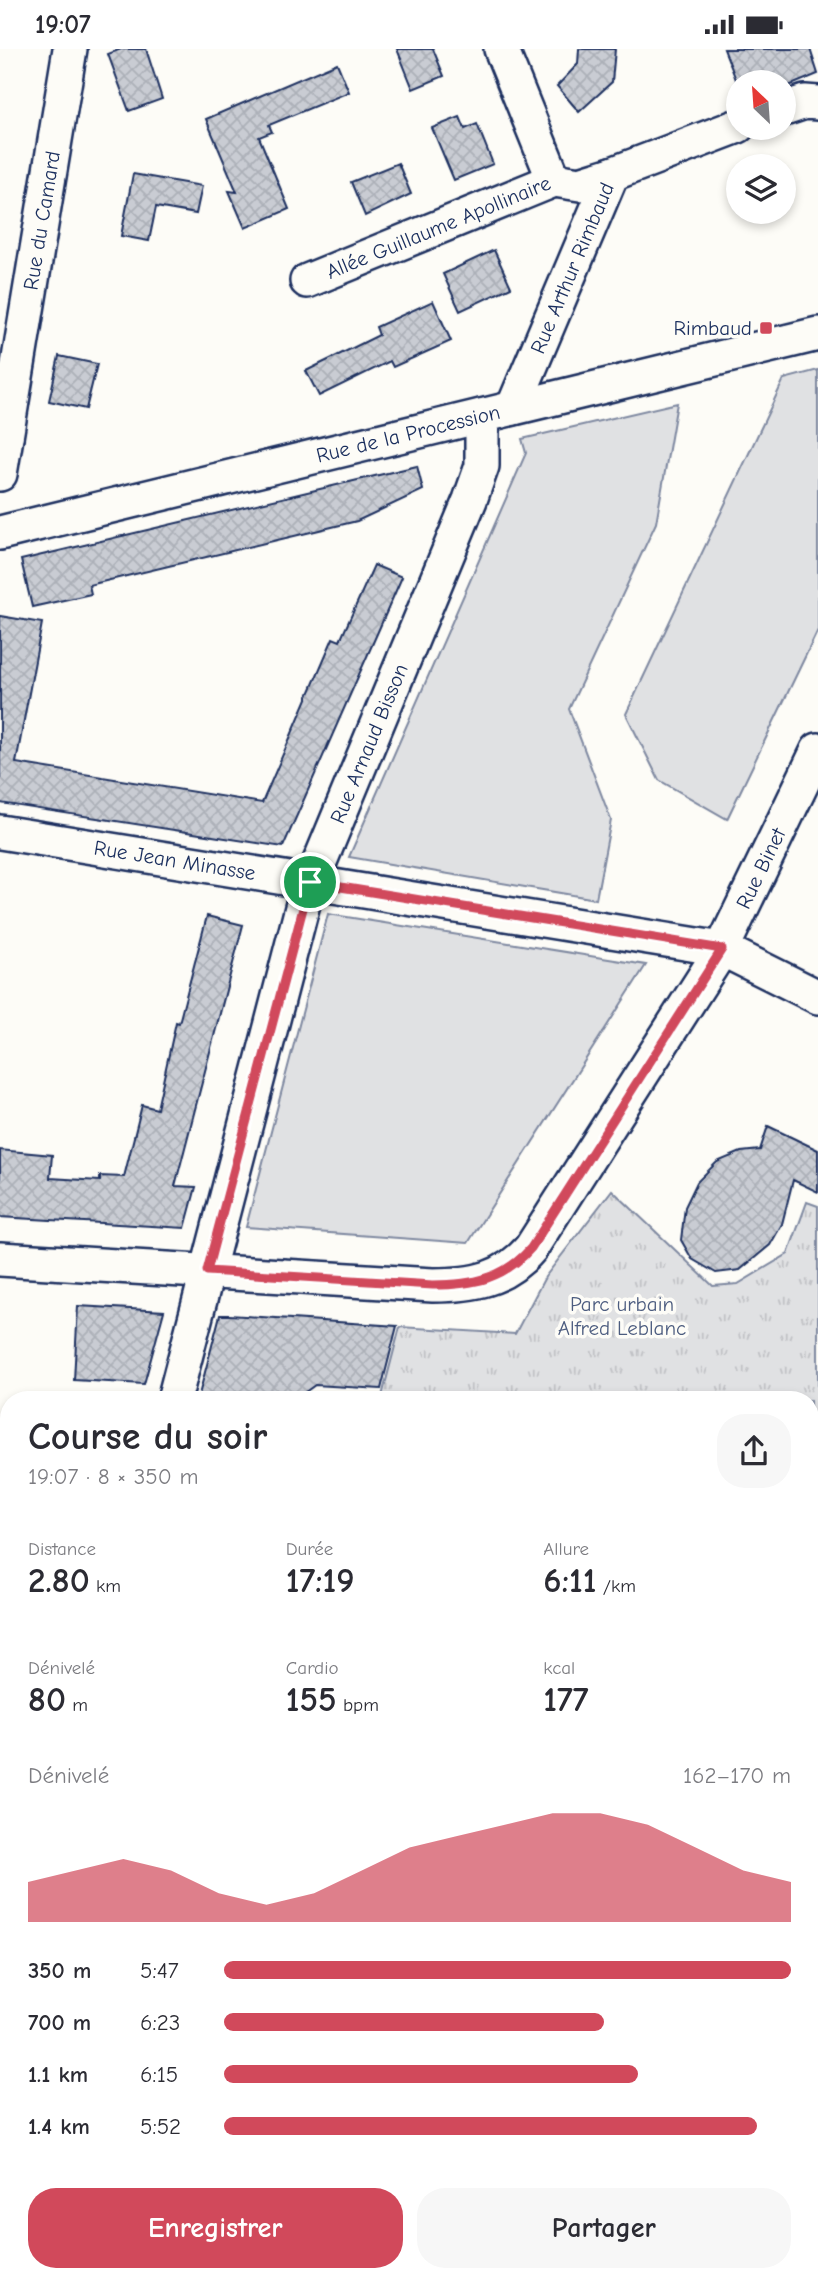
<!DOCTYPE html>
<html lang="fr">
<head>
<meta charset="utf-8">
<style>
  body { margin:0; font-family:"Comic Neue",sans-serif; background:#f7f7f7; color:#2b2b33; height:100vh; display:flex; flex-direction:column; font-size:26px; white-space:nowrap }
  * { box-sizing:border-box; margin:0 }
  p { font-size:23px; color:#7c7c81 }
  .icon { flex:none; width:38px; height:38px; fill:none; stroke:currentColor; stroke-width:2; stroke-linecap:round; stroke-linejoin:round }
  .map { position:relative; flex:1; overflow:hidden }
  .drawer { position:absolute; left:0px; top:1342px; width:819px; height:891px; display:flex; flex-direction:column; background:#fff; border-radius:28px 28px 0 0; box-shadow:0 4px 10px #0003 }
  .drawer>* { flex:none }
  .needle { width:46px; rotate:335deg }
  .controls { position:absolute; left:726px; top:21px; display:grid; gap:14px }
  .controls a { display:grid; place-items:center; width:70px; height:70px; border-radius:50%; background:#fff; box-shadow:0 4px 10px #0003; font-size:35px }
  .pin { position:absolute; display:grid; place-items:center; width:60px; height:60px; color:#fff; margin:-30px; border:4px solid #fff; border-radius:50%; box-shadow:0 2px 7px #0007 }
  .round { display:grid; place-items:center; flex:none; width:74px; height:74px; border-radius:28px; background:#f7f7f7 }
  .summary { display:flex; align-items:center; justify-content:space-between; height:119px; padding:0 28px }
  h1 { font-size:38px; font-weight:800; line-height:52px }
  .stats { display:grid; grid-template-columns:repeat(3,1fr); gap:10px; height:119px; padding:7px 28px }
  .stats div { display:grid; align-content:center }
  .stats b { font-size:35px; font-weight:800 }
  .stats small { font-size:19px; font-weight:400 }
  .stats p { font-size:19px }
  .chart { height:196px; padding:14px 28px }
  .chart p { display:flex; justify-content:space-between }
  .chart svg { width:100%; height:126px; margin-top:7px; fill:#d1495b; opacity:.7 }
  .cta { display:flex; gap:14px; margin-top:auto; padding:14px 28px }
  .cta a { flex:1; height:80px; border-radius:28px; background:#d1495b; color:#fff; font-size:28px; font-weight:800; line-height:80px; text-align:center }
  .cta a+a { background:#f7f7f7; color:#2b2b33 }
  ul { padding:0 28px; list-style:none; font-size:23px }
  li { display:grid; grid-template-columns:112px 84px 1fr; align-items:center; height:52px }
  li i { height:18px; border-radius:9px; background:#d1495b }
  .status { display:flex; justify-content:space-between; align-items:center; height:49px; padding:0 35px; background:#fff; direction:ltr }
  .status svg { height:19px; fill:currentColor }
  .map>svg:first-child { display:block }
  .grass { fill:#e0e1e3; stroke:#7e88a0; stroke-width:2 }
  .park { fill:url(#park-tufts); stroke:#7e88a0; stroke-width:2 }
  .building { fill:url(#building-cross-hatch); stroke:#1b2f5e; stroke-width:2 }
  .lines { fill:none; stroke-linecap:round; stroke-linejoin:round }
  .minor-casing { stroke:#1b2f5e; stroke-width:38 }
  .minor { stroke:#fdfcf7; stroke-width:33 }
  .route-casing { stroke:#fff; stroke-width:14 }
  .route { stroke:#d1495b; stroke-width:9 }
  .poi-dot { fill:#d1495b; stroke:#fdfcf7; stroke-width:2.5 }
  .labels { text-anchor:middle; stroke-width:7; stroke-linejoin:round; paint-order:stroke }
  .street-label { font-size:21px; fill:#1b2f5e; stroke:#fdfcf7 }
  .poi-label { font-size:21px; fill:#1b2f5e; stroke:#fdfcf7; text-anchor:end }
  .park-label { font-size:21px; fill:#4c5c7f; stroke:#fdfcf7 }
</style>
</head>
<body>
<div class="status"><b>19:07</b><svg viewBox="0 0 49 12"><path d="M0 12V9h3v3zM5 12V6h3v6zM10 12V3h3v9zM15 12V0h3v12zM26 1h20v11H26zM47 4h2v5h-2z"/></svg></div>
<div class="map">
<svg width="818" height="2232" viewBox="0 0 818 2232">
  <defs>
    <pattern id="park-tufts" width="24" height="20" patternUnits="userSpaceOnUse" patternTransform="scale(1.75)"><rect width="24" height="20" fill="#e0e1e3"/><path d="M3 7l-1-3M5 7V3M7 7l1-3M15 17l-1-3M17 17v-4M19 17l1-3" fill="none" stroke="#c0c1c5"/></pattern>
    <pattern id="building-cross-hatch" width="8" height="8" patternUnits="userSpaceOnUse" patternTransform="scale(1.75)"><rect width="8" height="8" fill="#c9ccd3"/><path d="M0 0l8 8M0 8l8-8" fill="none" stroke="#acb0b8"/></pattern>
  </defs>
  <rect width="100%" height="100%" fill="#fdfcf7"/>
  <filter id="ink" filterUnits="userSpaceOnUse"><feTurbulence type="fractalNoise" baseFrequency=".0143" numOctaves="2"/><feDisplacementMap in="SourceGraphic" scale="14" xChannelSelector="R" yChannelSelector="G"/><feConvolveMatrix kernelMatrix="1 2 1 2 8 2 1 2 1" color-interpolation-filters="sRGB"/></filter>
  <g filter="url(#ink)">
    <g class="grass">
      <polygon points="818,321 818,581 727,770 659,731 626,665 784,330"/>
      <polygon points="677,354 656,474 569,660 611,771 596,850 349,808 526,404 522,390"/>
      <polygon points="328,865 646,916 468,1194 246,1178"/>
      <polygon points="810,2166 818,2167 818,2232 789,2232 790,2224 810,2224"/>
      <polygon points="496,2224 728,2224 726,2232 498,2232"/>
    </g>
    <polygon class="park" points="612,1141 713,1237 738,1235 788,1205 807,1153 818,1157 818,1384 810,1384 810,1351 381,1351 400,1278 515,1285 545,1228"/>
    <g class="building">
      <polygon points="121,0 146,0 162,50 129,62 108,5"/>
      <polygon points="397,0 433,0 444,27 413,40"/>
      <polygon points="579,0 615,0 612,33 579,63 557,37 578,15"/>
      <polygon points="724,0 810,0 818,25 784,39 784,33 737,33"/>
      <polygon points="337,14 349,43 269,76 272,83 259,88 289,160 245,179 229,142 237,143 206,70"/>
      <polygon points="460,68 465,80 477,75 493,115 454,131 432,79"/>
      <polygon points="398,114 411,145 365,167 351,133"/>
      <polygon points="133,125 202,137 196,165 156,158 149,192 121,187"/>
      <polygon points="494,201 511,238 460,262 443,225"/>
      <polygon points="433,252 451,292 393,318 390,312 319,347 306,322 379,286 376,278"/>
      <polygon points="59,307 97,315 86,360 49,352"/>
      <polygon points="417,417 423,441 357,472 89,536 91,545 32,558 21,511"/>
      <polygon points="374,516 402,528 283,798 0,754 0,567 42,574 16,714 262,754 333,589 340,592"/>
      <polygon points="207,867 243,876 175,1137 196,1138 185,1179 0,1168 0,1101 52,1106 50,1129 100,1132 100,1127 124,1128 142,1056 157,1060 176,973 179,974"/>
      <polygon points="768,1077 818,1101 818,1143 793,1131 782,1175 770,1196 740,1221 716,1224 692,1210 681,1191 685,1158 697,1133 717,1113 741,1103 760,1101"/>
      <polygon points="78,1257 164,1262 144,1335 74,1331"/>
      <polygon points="220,1266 229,1266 397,1277 381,1340 315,1336 294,1351 221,1351 199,1346"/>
    </g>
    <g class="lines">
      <defs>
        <g id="minor">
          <polyline points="501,0 554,131"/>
          <polyline points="784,60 805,53 818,54"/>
          <path id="s1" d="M 307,232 L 554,131 L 580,135 L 612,125"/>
          <path id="s2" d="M 513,359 L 612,125 L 738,77"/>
          <path id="s3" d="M 0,425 L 70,0"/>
          <path id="s4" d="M 0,484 L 818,285"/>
          <path id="s5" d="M 0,783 L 722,900 L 818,948"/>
          <path id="s6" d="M 0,1210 L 433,1236 C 473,1236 504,1231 531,1199 L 722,900 L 818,701"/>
          <path id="s7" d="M 174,1351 L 304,851 L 470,451 L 482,417 L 482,367"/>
          <polyline points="0,1658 9,1660"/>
          <polyline points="0,1926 9,1929"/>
          <polyline points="810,2144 818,2145"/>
          <polyline points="0,2209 9,2211"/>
          <polyline points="78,2224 118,2232"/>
          <polyline points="475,2224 476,2232"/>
          <polyline points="342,2232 342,2224"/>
          <polyline points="758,2232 759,2224"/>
        </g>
      </defs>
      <use href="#minor" class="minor-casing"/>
      <use href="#minor" class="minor"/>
    </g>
  </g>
  <g class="lines" filter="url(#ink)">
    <defs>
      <path id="route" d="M 310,833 L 722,900 L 531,1199 C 504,1230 473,1236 433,1236 L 207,1222 Z"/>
    </defs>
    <use href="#route" class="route-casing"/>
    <use href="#route" class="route"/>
  </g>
  <rect class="poi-dot" x="759" y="272" width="14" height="14" rx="3.5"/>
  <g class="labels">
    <g class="street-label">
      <text dy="7" stroke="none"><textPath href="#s3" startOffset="257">Rue du Camard</textPath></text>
      <text dy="7" stroke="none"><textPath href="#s1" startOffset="142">Allée Guillaume Apollinaire</textPath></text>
      <text dy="7" stroke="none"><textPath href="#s2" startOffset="152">Rue Arthur Rimbaud</textPath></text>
      <text dy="7" stroke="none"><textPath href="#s4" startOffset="420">Rue de la Procession</textPath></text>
      <text dy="7" stroke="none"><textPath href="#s7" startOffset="686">Rue Arnaud Bisson</textPath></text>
      <text dy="7" stroke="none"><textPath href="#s5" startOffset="177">Rue Jean Minasse</textPath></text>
      <text dy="7" stroke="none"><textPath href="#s6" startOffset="987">Rue Binet</textPath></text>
    </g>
    <g class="poi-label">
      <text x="752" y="286">Rimbaud</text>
    </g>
    <g class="park-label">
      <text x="622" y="1262">Parc urbain<tspan x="622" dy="24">Alfred Leblanc</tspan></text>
    </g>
  </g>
</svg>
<div class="controls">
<a><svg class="needle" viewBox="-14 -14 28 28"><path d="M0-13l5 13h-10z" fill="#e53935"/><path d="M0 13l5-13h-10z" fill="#7c7c81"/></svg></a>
<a><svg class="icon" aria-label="layers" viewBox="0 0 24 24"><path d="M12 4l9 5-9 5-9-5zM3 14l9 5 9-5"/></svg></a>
</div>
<div class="pin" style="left:310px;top:833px;background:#1e9e55"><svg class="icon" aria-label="arrive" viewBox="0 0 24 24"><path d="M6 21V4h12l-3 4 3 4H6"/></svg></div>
<section class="drawer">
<div class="summary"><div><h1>Course du soir</h1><p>19:07 · 8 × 350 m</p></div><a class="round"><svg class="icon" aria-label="share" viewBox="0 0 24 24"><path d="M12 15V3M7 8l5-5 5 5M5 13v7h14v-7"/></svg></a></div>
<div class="stats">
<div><p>Distance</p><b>2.80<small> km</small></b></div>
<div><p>Durée</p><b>17:19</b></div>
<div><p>Allure</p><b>6:11<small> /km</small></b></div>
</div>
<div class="stats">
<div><p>Dénivelé</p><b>80<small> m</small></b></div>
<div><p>Cardio</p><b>155<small> bpm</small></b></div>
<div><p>kcal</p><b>177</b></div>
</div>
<div class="chart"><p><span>Dénivelé</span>162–170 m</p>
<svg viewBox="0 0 160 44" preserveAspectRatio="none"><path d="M0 44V30L10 26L20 22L30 26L40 34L50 38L60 34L70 26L80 18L90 14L100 10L110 6L120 6L130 10L140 18L150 26L160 30V44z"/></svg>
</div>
<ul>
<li><b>350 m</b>5:47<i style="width:100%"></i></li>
<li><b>700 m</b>6:23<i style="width:67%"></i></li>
<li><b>1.1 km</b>6:15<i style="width:73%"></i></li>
<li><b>1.4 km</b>5:52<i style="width:94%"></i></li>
</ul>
<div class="cta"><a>Enregistrer</a><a>Partager</a></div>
</section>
</div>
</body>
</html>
